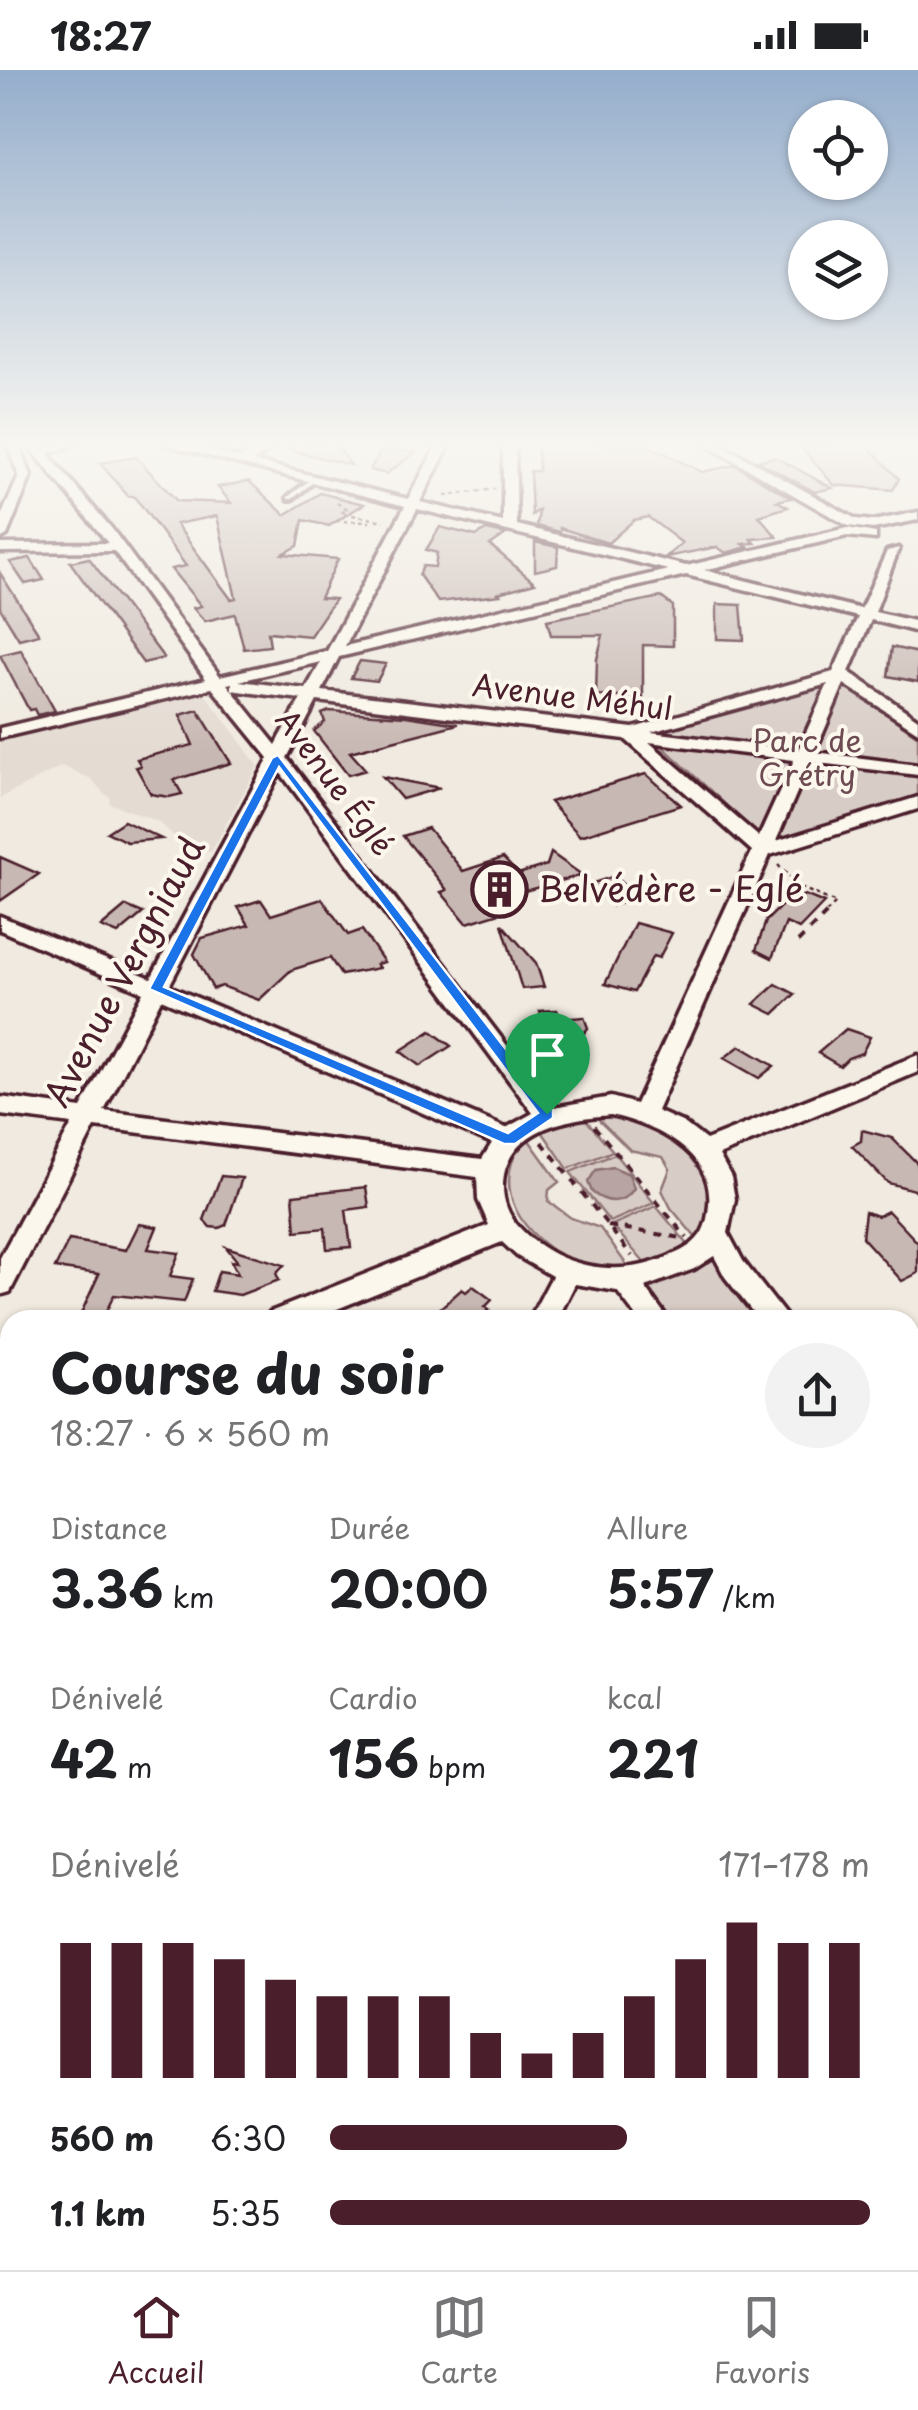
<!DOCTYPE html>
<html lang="fr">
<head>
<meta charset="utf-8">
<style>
  body { margin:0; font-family:"Playpen Sans",sans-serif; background:#f2f2f2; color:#202124; height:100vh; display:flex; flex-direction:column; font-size:38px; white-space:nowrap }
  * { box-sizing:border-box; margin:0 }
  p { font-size:32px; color:#757577 }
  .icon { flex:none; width:55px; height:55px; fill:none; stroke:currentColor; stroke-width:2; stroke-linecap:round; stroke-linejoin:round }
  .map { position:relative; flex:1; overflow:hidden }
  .sheet { position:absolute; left:0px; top:1240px; width:920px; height:960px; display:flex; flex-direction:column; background:#fff; border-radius:30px 30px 0 0; box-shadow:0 2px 8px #0004 }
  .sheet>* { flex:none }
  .tools { position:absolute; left:788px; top:30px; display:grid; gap:20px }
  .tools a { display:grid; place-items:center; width:100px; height:100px; border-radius:50%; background:#fff; box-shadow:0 2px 8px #0004; font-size:50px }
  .pin { position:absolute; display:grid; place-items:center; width:85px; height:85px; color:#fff; margin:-102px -42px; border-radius:50% 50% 50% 0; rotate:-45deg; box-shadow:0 0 10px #0007 }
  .pin .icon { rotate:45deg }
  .round { display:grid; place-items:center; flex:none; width:105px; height:105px; border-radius:52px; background:#f2f2f2 }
  .summary { display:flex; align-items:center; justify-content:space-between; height:170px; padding:0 50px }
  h1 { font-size:55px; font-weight:700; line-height:75px }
  .stats { display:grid; grid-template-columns:repeat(3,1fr); gap:15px; height:170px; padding:10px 50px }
  .stats div { display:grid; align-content:center }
  .stats b { font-size:50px; font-weight:700 }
  .stats small { font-size:28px; font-weight:400 }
  .stats p { font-size:28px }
  .chart { height:280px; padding:20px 50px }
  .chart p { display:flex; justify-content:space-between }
  .chart svg { width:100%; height:180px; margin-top:10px; stroke:#4a1f2b; stroke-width:6 }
  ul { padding:0 50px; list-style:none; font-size:32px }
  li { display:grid; grid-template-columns:160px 120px 1fr; align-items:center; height:75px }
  li i { height:25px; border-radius:12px; background:#4a1f2b }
  .status { display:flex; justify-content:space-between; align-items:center; height:70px; padding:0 50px; background:#fff; direction:ltr }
  .status svg { height:28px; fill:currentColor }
  .dock { display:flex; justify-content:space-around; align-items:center; height:140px; border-top:2px solid #e0e0e0; background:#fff; font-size:28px; color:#757577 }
  .dock a { display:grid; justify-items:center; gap:5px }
  .dock .on { color:#4a1f2b }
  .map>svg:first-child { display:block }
  .built { fill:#e4dbd2 }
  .green { fill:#d8ccc6; stroke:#917678; stroke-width:2.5 }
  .water { fill:#b8a4a2; stroke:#8c6f72; stroke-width:2.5 }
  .building { fill:#c8b8b3; stroke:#4a1f2b; stroke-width:2.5; fill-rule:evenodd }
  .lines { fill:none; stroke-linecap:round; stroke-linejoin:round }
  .service-casing { stroke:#4a1f2b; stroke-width:8 }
  .minor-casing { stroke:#4a1f2b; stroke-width:7 }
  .path-far2 { stroke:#4a1f2b; stroke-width:2.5; stroke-dasharray:4 4; stroke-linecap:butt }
  .path-far1 { stroke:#4a1f2b; stroke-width:4; stroke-dasharray:8 8; stroke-linecap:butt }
  .path { stroke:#4a1f2b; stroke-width:5; stroke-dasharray:9 9; stroke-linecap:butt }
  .service { fill:#fbf7ec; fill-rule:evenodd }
  .minor { fill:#fbf7ec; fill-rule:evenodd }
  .route { fill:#1a73e8; stroke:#fff; stroke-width:2.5; fill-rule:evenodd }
  .labels { text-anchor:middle; stroke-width:8; stroke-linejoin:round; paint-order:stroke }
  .far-street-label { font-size:30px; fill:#4a1f2b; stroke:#fbf7ec }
  .far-park-label { font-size:30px; fill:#6e4a52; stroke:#fbf7ec }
  .poi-label { font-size:35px; fill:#4a1f2b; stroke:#fbf7ec; text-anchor:start }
  .street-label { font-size:35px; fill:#4a1f2b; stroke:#fbf7ec }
</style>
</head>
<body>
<div class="status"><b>18:27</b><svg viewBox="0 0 49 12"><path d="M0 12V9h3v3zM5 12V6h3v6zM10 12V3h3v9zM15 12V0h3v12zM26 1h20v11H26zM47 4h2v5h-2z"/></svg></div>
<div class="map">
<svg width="918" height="2200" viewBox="0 0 918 2200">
  <rect width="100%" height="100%" fill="#f0eae0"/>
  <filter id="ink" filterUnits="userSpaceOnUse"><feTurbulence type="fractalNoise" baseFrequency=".01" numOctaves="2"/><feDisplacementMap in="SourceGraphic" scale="20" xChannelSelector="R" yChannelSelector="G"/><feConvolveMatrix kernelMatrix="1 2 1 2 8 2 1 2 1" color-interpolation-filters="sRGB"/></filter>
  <g filter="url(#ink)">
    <g class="built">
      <polygon points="204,622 258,696 211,782 185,776 159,752 109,733 111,727 104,724 92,709 62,696 0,728 0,670"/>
      <polygon points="918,1683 918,1910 910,1916 910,1688"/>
      <polygon points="558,2190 758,2190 744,2200 560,2200"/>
    </g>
    <g class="green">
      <polygon points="839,611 918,666 918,725 767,773 650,665"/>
      <path d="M 590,1041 C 613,1044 640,1046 660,1056 C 705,1078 722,1126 697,1169 L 671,1138 L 662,1120 L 670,1099 L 663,1087 L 630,1080 Z"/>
      <polygon points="581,1044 613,1081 568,1099 541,1060"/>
      <path d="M 526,1066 L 559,1112 L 549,1120 L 548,1131 L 571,1148 L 600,1158 L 629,1198 C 622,1200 613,1203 606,1203 C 591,1203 573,1193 561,1186 C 516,1157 490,1114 526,1066 Z"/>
      <polygon points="615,1084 654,1133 610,1152 570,1102"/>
      <polygon points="656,1136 690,1177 647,1196 612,1155"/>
      <polygon points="714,1189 764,1250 666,1250 645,1221"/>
      <polygon points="910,1429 918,1439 918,1588 910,1577"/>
    </g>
    <path class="water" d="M 613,1097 L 629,1104 L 634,1118 C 624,1135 606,1134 592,1122 L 588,1112 L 596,1100 Z"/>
    <g class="building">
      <polygon points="291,374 336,374 351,395 290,380"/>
      <polygon points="537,374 646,374 702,402 735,395 791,428 777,431 788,437 759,446 777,467 751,469 755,473 743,474 748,477 726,483 717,477 666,487 682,473 648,447 634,450 608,473 560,458 560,462 537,456 539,440 532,445 530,401 539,401"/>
      <polygon points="851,374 866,374 899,409 893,420 834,415 801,377"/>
      <polygon points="382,379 416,382 386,404 370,400"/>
      <path d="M 136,387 L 177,431 L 231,433 L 218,417 L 249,411 L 285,445 L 320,423 L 364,434 L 329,456 L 303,450 L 298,476 L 283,484 L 338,489 L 320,528 L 335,529 L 310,566 L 268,562 L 270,576 L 244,579 L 235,544 L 205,551 L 193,538 L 201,536 L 171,499 L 186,496 L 141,435 L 133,426 L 128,426 L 100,393 ZM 217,446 L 236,528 L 231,529 L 176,454 Z"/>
      <polygon points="775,387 832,418 815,422 758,391"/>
      <polygon points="440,457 476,466 486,460 506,464 490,475 535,513 498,523 500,525 438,532 419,505 423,496 435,497 437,483 426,480"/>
      <polygon points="535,472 558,477 557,496 535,501"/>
      <polygon points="30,488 44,510 25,514 10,492"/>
      <polygon points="89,488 164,588 143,593 70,492"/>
      <polygon points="0,503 39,564 19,569 0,538"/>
      <polygon points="661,527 673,536 673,576 643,575 643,628 596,626 597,589 603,565 551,565 547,550"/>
      <polygon points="717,534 741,535 744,570 717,569"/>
      <polygon points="892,577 918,583 918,612 888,606"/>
      <polygon points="21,580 55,641 37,645 34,639 29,640 0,585"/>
      <polygon points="360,591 386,594 377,611 351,608"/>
      <polygon points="198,640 231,693 174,710 182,724 169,727 151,724 136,697 141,696 137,689 193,675 180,645"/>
      <polygon points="329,641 406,646 458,654 350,682 366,700 348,705 314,661 325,652 322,644"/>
      <polygon points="646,704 681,735 580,766 550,732"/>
      <polygon points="383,707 440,718 402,729"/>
      <polygon points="124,751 161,769 127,772 107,762"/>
      <polygon points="428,758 463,801 503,788 518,804 547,795 551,783 582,805 489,831 500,843 467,853 441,822 447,820 403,766"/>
      <polygon points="0,787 39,804 0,831"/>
      <polygon points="615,806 632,824 626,826 630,830 612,836 590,814"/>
      <polygon points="799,818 796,828 805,825 824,833 799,859 786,853 772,888 756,880 766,851"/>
      <polygon points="322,829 348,865 362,860 384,892 376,894 379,898 341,905 330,888 291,900 259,930 222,916 213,919 194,884 202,868 249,855 238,837 261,830 271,845"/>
      <polygon points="126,836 143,843 118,864 101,857"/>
      <polygon points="635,853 672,863 659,888 653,886 634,922 605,914"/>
      <polygon points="502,854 536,893 544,917 522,919"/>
      <polygon points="776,914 795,924 774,944 754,934"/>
      <polygon points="557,940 560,949 584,947 588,958 581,967 548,970 540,941"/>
      <polygon points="846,959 870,967 862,983 848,988 840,996 818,983"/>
      <polygon points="431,961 451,976 420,996 400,981"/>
      <polygon points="740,976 774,996 759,1008 724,988"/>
      <polygon points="862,1060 892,1068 918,1094 918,1121 888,1113 852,1076 861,1071"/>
      <polygon points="221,1106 242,1108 226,1155 219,1158 210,1157 204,1150"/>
      <polygon points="366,1117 369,1137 346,1140 351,1177 327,1179 325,1158 296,1161 293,1125"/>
      <polygon points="888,1141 918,1173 918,1203 902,1211 862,1167 865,1142 878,1146"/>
      <polygon points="139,1154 157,1157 148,1179 179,1183 170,1206 193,1209 184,1232 114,1225 102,1250 78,1250 99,1204 55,1198 69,1170 126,1180"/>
      <polygon points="226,1177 284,1195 276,1203 279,1210 240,1225 212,1221 219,1201 238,1204 231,1191 238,1192"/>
      <polygon points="473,1216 492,1230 485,1237 489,1240 477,1250 448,1250 437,1241 462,1219 466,1222"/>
    </g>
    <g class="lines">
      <defs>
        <g id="service">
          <polygon points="314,407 316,410 292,429 288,429 288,427"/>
          <polygon points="531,2190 553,2190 554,2200 532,2200"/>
        </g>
        <g id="minor">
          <polygon points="7,374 19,374 31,406 7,465 0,469 0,449 19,406"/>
          <path d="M 27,374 L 43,378 L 76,374 L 48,384 L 112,459 L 220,606 L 327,581 L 405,436 L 162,374 L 183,374 L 240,388 L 266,374 L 281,374 L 253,391 L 408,429 L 438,374 L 450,374 L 420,432 L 503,452 L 503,374 L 515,374 L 517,455 L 686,496 L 847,458 L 876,463 L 876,469 L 847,466 L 704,500 L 861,539 L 887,481 L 899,478 L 875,542 L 918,552 L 918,562 L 871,550 L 849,602 L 918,649 L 918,662 L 844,614 L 815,682 L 918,695 L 918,705 L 810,692 L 776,771 L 918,727 L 918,739 L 770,785 L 657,1041 L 684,1053 L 706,1070 L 918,985 L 918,1002 L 719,1085 L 731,1107 L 735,1129 L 728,1163 L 743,1191 L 789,1250 L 759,1250 L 725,1207 L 714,1186 L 694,1199 L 645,1217 L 669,1250 L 639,1250 L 617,1221 L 575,1214 L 557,1250 L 529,1250 L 552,1206 L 517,1186 L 502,1172 L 310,1250 L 266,1250 L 270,1242 L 489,1155 L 478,1130 L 477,1107 L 95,1057 L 10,1222 L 0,1225 L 0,1188 L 72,1054 L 0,1045 L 0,1027 L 81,1038 L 143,922 L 0,860 L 0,846 L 151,908 L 269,688 L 212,618 L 0,668 L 0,658 L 206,609 L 114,481 L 0,482 L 0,474 L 108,473 ZM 417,439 L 668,500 L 345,576 ZM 686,505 L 858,547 L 833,602 L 633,658 L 322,621 L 339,587 ZM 321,592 L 306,619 L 239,611 ZM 232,613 L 232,620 L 238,621 L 301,629 L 276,675 L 227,614 ZM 828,614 L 798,680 L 651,662 ZM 317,631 L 625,669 L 752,781 L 636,1034 L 611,1027 L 554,1037 L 287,688 ZM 649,672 L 794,690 L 759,767 ZM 280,702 L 533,1043 L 506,1058 L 169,916 ZM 161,929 L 492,1073 L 482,1089 L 104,1041 ZM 611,1045 C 653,1055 714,1081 709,1134 C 708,1147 706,1159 697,1169 C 688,1179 676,1183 665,1188 C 615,1209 555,1197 518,1156 C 504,1140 500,1120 505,1100 C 518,1057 570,1048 611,1045 Z"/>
          <polygon points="705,374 720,374 856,449 873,451 918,442 918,450 873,459 848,456"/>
          <polygon points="918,1274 918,1299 910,1302 910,1277"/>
          <polygon points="10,1346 10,1373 0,1376 0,1350"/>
          <polygon points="910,1399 918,1402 918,1437 910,1434"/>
          <polygon points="910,1577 918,1580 918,1621 910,1618"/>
          <polygon points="10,1717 10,1754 0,1758 0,1721"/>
          <polygon points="19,2190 65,2190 61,2200 15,2200"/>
        </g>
      </defs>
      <use href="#service" class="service-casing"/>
      <use href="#minor" class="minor-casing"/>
      <g class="path-far2">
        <polyline points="445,426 495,419"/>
        <polyline points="337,433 348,439 341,443 384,451"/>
        <polyline points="336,451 370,452"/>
        <polyline points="778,795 799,817 836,833 824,845"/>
      </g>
      <g class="path-far1">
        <polyline points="798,872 827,843"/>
        <polyline points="594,1056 687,1168"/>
        <polyline points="542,1072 632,1186"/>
        <polyline points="608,1156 682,1168"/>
      </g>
      <polyline class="path" points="910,1556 918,1566"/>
      <use href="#service" class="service"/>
      <use href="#minor" class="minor"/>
    </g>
  </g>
  <linearGradient id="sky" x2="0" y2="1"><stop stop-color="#95aecc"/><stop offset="0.55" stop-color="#f8f6f1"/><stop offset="1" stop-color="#f8f6f1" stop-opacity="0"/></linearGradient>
  <rect width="918" height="682" fill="url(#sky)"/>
  <path class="route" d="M 278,685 L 553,1040 L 553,1048 L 515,1074 L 504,1074 L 149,919 L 272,688 ZM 279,697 L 538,1043 L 508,1063 L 164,917 Z"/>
  <defs>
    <symbol id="building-ring" viewBox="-11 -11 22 22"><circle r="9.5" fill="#fbf7ec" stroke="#4a1f2b" stroke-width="1.5"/><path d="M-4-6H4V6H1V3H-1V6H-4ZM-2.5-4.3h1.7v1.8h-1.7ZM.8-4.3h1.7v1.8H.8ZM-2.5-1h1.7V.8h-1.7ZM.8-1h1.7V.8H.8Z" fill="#4a1f2b"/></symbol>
  </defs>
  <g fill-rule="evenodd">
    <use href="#building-ring" x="468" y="788" width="63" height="63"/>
  </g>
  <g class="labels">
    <g class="far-street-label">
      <text transform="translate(572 628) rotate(7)" y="10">Avenue Méhul</text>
      <text transform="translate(334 713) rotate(53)" y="10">Avenue Églé</text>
    </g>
    <g class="far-park-label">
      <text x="807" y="682">Parc de<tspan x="807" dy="34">Grétry</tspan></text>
    </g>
    <g class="poi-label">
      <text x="538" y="832">Belvédère - Eglé</text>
    </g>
    <g class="street-label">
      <text transform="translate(125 902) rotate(-62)" y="12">Avenue Vergniaud</text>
    </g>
  </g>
</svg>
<div class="tools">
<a><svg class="icon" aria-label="locate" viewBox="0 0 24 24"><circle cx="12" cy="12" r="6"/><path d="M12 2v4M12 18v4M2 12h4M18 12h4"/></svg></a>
<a><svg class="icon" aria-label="layers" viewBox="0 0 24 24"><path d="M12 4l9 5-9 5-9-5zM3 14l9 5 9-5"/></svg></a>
</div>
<div class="pin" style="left:547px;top:1044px;background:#1e9e55"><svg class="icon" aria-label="arrive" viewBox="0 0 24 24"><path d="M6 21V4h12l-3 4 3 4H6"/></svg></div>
<section class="sheet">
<div class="summary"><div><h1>Course du soir</h1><p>18:27 · 6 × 560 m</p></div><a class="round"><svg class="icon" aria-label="share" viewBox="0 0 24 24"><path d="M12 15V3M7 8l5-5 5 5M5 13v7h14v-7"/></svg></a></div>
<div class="stats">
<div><p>Distance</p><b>3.36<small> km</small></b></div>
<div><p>Durée</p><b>20:00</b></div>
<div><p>Allure</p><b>5:57<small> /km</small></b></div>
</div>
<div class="stats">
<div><p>Dénivelé</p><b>42<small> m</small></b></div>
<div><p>Cardio</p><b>156<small> bpm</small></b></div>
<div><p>kcal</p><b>221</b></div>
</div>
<div class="chart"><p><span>Dénivelé</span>171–178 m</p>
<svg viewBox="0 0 160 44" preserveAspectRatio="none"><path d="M5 44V11M15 44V11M25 44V11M35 44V15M45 44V20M55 44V24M65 44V24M75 44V24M85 44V33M95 44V38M105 44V33M115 44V24M125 44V15M135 44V6M145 44V11M155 44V11"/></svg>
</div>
<ul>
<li><b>560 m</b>6:30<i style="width:55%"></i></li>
<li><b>1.1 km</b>5:35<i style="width:100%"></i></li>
</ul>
</section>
</div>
<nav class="dock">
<a class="on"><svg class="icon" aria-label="home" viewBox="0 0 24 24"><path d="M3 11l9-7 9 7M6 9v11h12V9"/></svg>Accueil</a>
<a><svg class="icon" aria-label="map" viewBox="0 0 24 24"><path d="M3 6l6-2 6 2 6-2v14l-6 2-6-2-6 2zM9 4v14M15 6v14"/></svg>Carte</a>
<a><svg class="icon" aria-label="saved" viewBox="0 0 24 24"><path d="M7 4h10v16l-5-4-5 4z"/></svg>Favoris</a>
</nav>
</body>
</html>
